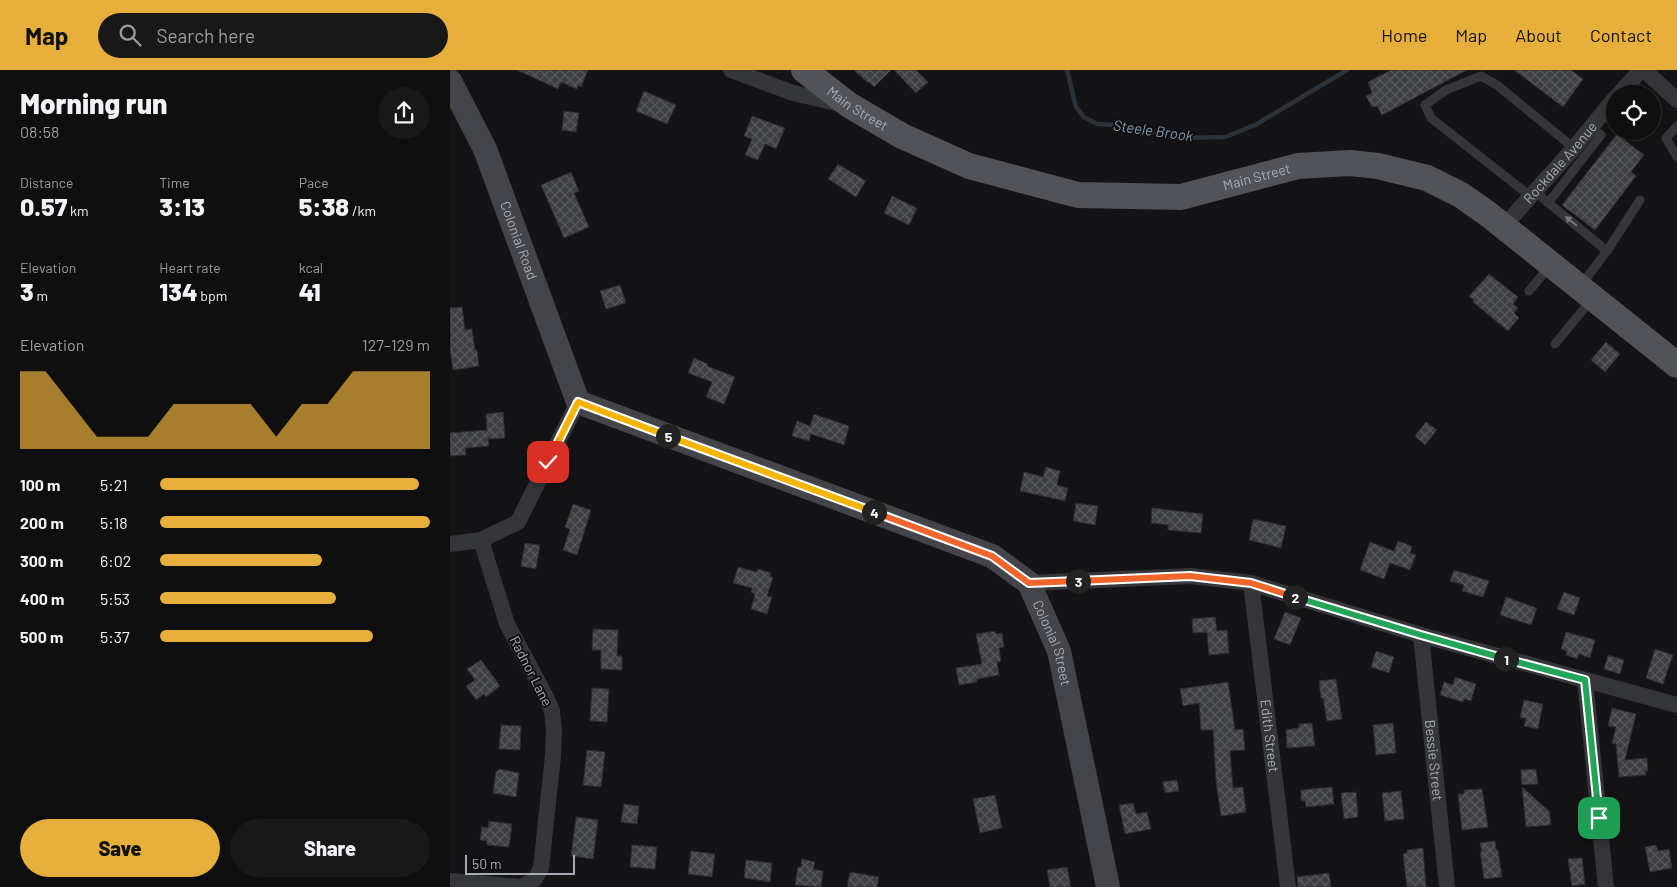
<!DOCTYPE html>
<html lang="en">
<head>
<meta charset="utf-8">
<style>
  body { margin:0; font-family:Barlow,sans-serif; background:#181819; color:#f1f3f6; height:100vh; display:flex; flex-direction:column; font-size:19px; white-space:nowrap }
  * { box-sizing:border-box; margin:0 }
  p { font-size:16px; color:#9b9c9f }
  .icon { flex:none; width:28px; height:28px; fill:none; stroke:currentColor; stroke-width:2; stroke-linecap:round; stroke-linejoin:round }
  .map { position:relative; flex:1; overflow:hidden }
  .details { display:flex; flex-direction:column; background:#0f0f10; width:450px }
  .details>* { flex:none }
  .tools { position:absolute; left:1156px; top:15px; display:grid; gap:10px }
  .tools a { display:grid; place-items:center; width:55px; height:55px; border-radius:50%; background:#0f0f10; box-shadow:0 2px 12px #0003,0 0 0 1px #2f2f30; font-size:25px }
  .scale { position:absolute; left:15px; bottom:12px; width:110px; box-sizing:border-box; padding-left:5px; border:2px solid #a7abb5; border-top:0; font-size:14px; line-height:18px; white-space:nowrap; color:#a7abb5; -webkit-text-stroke:4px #0f0f11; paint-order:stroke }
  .pin { position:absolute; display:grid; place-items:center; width:42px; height:42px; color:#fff; margin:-21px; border-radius:10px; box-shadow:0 2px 8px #0006 }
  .km { position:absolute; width:25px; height:25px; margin:-12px; border-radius:50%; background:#222; color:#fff; font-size:14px; line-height:25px; text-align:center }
  .round { display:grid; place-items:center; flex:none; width:52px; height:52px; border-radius:26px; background:#181819 }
  .headline { display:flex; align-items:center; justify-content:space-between; height:85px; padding:0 20px }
  h1 { font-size:28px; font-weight:800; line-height:38px }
  .figures { display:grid; grid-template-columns:repeat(3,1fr); gap:8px; height:85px; padding:5px 20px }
  .figures div { display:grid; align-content:center }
  .figures b { font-size:25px; font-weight:800 }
  .figures small { font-size:14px; font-weight:400 }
  .figures p { font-size:14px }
  .chart { height:140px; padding:10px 20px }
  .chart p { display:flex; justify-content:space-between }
  .chart svg { width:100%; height:90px; margin-top:5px; fill:#e6ae3b; opacity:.7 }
  .button { display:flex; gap:10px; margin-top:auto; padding:10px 20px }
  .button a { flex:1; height:58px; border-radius:30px; background:#e6ae3b; color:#111; font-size:20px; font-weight:800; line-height:58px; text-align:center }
  .button a+a { background:#181819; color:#f1f3f6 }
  ul { padding:0 20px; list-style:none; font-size:16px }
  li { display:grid; grid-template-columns:80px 60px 1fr; align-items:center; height:38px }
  li i { height:12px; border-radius:6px; background:#e6ae3b }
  header { display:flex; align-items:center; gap:30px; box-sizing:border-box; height:70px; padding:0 25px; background:#e6ae3b; color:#111 }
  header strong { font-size:24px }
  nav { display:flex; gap:28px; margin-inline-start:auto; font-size:18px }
  .search { width:350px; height:45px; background:#181819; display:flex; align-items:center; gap:12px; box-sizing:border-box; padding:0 18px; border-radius:28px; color:#9b9c9f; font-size:19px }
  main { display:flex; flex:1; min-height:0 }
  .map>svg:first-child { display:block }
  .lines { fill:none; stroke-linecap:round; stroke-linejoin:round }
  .stream { stroke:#2b3239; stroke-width:4.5 }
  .building { fill:url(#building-cross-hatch); stroke:#2e2e32 }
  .lane { stroke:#35363a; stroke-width:9 }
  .street { stroke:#35363a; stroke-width:16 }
  .secondary { stroke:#43454a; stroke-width:24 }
  .primary { stroke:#515359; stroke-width:26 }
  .oneway { fill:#74767e }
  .split-1-casing { stroke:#fff; stroke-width:10 }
  .split-2-casing { stroke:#fff; stroke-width:10 }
  .split-3-casing { stroke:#fff; stroke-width:10 }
  .split-4-casing { stroke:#fff; stroke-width:10 }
  .split-5-casing { stroke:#fff; stroke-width:10 }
  .split-6-casing { stroke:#fff; stroke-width:10 }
  .split-1 { stroke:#22a559; stroke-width:6 }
  .split-2 { stroke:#22a559; stroke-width:6 }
  .split-3 { stroke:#f0652b; stroke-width:6 }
  .split-4 { stroke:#f0652b; stroke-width:6 }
  .split-5 { stroke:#f5b400; stroke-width:6 }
  .split-6 { stroke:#f5b400; stroke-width:6 }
  .labels { text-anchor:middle; stroke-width:4; stroke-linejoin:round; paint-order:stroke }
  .street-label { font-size:14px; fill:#a7abb5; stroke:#0f0f11 }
  .water-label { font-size:15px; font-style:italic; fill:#7f98ae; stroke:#0f0f11 }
</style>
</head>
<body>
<header>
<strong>Map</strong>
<div class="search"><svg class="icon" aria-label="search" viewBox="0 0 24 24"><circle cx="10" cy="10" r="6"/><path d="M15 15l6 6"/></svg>Search here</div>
<nav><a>Home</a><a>Map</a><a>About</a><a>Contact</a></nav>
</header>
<main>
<section class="details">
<div class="headline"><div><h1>Morning run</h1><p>08:58</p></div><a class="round"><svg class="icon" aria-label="share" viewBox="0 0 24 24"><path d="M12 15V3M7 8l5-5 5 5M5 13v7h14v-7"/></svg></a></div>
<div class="figures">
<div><p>Distance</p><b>0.57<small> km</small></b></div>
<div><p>Time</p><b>3:13</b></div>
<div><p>Pace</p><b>5:38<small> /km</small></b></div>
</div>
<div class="figures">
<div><p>Elevation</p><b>3<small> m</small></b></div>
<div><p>Heart rate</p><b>134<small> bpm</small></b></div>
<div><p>kcal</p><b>41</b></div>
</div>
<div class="chart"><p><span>Elevation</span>127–129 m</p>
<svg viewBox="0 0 160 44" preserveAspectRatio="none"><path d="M0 44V6L10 6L20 22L30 38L40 38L50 38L60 22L70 22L80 22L90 22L100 38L110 22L120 22L130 6L140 6L150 6L160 6V44z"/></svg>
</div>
<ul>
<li><b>100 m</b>5:21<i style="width:96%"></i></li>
<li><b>200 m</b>5:18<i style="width:100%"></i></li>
<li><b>300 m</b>6:02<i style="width:60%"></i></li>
<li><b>400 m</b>5:53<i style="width:65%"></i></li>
<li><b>500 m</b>5:37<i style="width:79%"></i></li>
</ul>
<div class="button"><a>Save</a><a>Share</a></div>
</section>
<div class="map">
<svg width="1227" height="817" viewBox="0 0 1227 817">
  <defs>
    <pattern id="building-cross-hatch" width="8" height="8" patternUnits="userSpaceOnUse" patternTransform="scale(1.25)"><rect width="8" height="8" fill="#3e3f43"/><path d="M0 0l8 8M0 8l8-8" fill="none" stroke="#57585c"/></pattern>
  </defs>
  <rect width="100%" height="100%" fill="#141416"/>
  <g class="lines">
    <polyline class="stream" points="617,0 626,37 634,47 647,54 667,55 729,68 775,67 805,55 897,0"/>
  </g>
  <g class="building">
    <polygon points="67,0 138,0 131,17 128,15 127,19 111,12 108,19"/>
    <polygon points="404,0 441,0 424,17 419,12 418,13"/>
    <polygon points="444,0 466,0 478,12 466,23"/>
    <polygon points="941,0 1017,0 932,45 927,36 922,37 916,26 922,23 918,12"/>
    <polygon points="1064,0 1121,0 1133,9 1113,37"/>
    <polygon points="194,21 226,35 217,54 186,41"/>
    <polygon points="114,41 129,43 126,62 112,60"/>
    <polygon points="302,46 335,58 326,79 315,74 308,90 295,85 302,69 294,66"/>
    <polygon points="1167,64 1194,85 1181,102 1186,106 1145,160 1112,135"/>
    <polygon points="388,94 416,111 406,127 378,109"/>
    <polygon points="121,102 129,121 124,123 139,157 114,168 91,115"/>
    <polygon points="442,126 467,138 459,155 434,143"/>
    <polygon points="1039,204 1068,227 1063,234 1068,238 1064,243 1069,248 1058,261 1023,232 1024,230 1019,226"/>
    <polygon points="170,215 176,233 156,239 150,221"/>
    <polygon points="12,237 15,260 22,259 25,280 27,280 29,296 3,300 0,279 0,238"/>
    <polygon points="1156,272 1170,284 1155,302 1141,290"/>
    <polygon points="244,288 258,294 257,296 285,307 274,334 256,327 262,312 238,303"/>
    <polygon points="53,342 55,368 38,369 38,367 39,376 15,378 16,385 0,386 0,363 37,360 36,344"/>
    <polygon points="364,344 399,356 394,375 361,364 359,371 342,366 347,351 360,356"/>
    <polygon points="976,352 987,360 975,375 965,366"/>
    <polygon points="596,397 610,401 607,415 618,418 615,431 570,421 574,402 593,407"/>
    <polygon points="626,433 648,436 645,455 623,451"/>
    <polygon points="123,434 141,440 127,485 113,480 120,459 115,457"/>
    <polygon points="702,438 753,444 751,463 718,460 718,455 701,453"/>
    <polygon points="803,449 836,456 831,478 799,470"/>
    <polygon points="948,471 962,476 960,483 966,485 960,500 940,493 934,509 910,500 920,472 944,481"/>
    <polygon points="75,473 90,475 86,499 71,496"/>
    <polygon points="288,497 307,502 308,499 321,503 320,506 323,507 317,526 322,527 317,544 301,539 305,524 301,522 302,518 283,513"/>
    <polygon points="1004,500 1039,511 1033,527 1012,521 1014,515 1000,511"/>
    <polygon points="1114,522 1130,528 1124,545 1107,539"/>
    <polygon points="1056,527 1087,538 1081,555 1050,545"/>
    <polygon points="835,542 851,548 840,575 824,569"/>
    <polygon points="765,547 767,561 777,560 779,583 759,585 757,562 743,563 742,549"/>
    <polygon points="143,559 168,560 167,586 172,586 172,600 151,599 151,580 142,580"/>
    <polygon points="545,561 546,564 552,563 554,577 549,578 551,591 547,592 549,605 527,609 527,612 509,615 506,598 532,594 526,564"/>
    <polygon points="1116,562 1145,570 1140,588 1129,584 1127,589 1116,585 1117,581 1111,579"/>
    <polygon points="1205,579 1223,585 1213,614 1196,608"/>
    <polygon points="926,581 944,587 939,603 921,597"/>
    <polygon points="1158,585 1174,590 1170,604 1154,599"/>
    <polygon points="31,590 50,616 36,627 34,624 26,630 16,616 25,610 17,599"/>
    <polygon points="1005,607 1026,614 1021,631 1014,629 1013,632 990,625 994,612 1003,615"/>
    <polygon points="886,609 892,649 877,651 873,628 871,628 869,611"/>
    <polygon points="778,612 785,660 793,659 795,680 780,681 783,718 793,717 796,742 771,746 766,712 763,660 751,660 749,633 733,636 730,619"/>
    <polygon points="142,618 159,619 157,652 140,651"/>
    <polygon points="1074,630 1093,634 1088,659 1074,656 1076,649 1070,647"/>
    <polygon points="1162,638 1186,644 1175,690 1197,688 1198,701 1195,701 1196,705 1169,707 1166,674 1162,673 1166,657 1158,656"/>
    <polygon points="862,653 865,676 837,678 836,660 849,658 849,654"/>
    <polygon points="943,653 946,683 926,685 923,655"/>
    <polygon points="51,655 71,656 70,680 49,679"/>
    <polygon points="137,680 155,682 151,717 133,715"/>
    <polygon points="49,699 69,703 66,727 43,723 46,701 48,701"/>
    <polygon points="1086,699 1088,714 1072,715 1071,700"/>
    <polygon points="727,710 729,721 715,723 713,712"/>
    <polygon points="882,717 884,734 856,737 855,731 851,731 851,720"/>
    <polygon points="1072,717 1099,741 1101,755 1076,757"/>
    <polygon points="1032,719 1038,757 1012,760 1008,724 1014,724 1014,720"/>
    <polygon points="951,721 954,749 935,751 932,723"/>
    <polygon points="906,722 908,747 894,749 891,723"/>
    <polygon points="545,725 552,758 530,763 523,729"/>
    <polygon points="683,733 686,744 697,742 701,759 675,764 669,735"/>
    <polygon points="174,734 189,736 187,754 171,752"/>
    <polygon points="126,747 148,750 143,789 121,786"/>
    <polygon points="39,751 62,754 59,777 37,775 37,771 30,770 32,757 38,758"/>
    <polygon points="1045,771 1046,779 1048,780 1052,807 1034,809 1030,782 1032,782 1030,773"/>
    <polygon points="182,775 207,777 205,799 180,797"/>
    <polygon points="1206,775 1208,781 1219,779 1222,798 1200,802 1195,777"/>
    <polygon points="973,778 976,817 957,817 953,784 957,783 957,780"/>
    <polygon points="241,781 265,784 262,807 238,804"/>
    <polygon points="1132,788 1135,814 1122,816 1118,789"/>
    <polygon points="352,789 365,792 363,799 373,801 371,817 345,815 348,797 351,797"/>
    <polygon points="296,790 322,793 320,812 294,808"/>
    <polygon points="617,797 621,817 600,817 597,800"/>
    <polygon points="400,802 429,807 427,817 397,817"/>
    <polygon points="879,803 881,817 848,817 847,807"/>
  </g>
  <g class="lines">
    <g class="lane">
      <polyline points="1227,56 1216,68 1227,87"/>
      <polyline points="1084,121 1157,181"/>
      <polyline points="1080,126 981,48 975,35 996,20 1031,6 1047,15 1124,78"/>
      <polyline points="1098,133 1151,65 1141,56"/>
      <polyline points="1131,215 1157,181 1190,130"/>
      <polyline points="1079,221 1099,197"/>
      <polyline points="1105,274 1141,230"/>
    </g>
    <g class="street">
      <polyline points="281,0 343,23 391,34"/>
      <polyline points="1194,0 1227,30"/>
      <polyline points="1169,24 1191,0"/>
      <path id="s1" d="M 1053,157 L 1124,78 L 1165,28"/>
      <polyline points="0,474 31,470 68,452 128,332"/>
      <polyline points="579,513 741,506 801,513 971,565 1227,635"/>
      <path id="s2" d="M 801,513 L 838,817"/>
      <path id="s3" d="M 971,565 L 997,817"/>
      <polyline points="1135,610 1156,817"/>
      <polyline points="0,811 72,817 85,809 91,798 103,686 104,661 102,641 96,627 57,554 31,470"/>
    </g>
    <path class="secondary" id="s4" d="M 0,11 L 35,79 L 128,332 L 542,486 L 579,513 L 609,581 L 658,817"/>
    <path class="primary" id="s5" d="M 354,0 L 399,35 L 452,66 L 519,96 L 628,125 L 731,127 L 848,96 L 900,93 L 928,96 L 977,108 L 1011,125 L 1038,144 L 1227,295"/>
  </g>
  <defs><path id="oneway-solid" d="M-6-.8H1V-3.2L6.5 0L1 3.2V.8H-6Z" transform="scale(1.25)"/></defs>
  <use class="oneway" href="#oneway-solid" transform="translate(1121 151) rotate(-141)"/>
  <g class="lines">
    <defs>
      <polyline id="split-1" points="1056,589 1135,610 1149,748"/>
      <polyline id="split-2" points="845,527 971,565 1056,589"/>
      <polyline id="split-3" points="628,511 740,506 801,513 845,527"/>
      <polyline id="split-4" points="424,442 542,486 579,513 628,511"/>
      <polyline id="split-5" points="218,366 424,442"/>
      <polyline id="split-6" points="98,392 128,332 218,366"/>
    </defs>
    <use href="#split-1" class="split-1-casing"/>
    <use href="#split-2" class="split-2-casing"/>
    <use href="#split-3" class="split-3-casing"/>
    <use href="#split-4" class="split-4-casing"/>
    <use href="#split-5" class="split-5-casing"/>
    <use href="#split-6" class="split-6-casing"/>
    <use href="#split-1" class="split-1"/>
    <use href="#split-2" class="split-2"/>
    <use href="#split-3" class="split-3"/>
    <use href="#split-4" class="split-4"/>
    <use href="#split-5" class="split-5"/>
    <use href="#split-6" class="split-6"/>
  </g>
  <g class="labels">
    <g class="street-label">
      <text dy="5" stroke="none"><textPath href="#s5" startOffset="66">Main Street</textPath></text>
      <text dy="5" stroke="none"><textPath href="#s1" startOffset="86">Rockdale Avenue</textPath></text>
      <text dy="5" stroke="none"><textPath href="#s5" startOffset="486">Main Street</textPath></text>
      <text dy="5" stroke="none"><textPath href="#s4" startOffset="174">Colonial Road</textPath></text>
      <text dy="5" stroke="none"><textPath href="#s4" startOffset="898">Colonial Street</textPath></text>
      <text transform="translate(81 601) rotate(63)" y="5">Radnor Lane</text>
      <text dy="5" stroke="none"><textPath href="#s2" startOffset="154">Edith Street</textPath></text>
      <text dy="5" stroke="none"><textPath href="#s3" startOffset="126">Bessie Street</textPath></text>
    </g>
    <g class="water-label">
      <text transform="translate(703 61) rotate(8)" y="5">Steele Brook</text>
    </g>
  </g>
</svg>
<div class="tools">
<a><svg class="icon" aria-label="locate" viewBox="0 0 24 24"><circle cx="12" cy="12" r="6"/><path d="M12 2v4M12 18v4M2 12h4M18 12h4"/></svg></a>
</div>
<div class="scale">50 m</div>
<div class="pin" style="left:1149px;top:748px;background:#1e9e55"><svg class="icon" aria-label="arrive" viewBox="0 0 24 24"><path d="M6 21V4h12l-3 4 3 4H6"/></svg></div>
<div class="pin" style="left:98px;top:392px;background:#d93025"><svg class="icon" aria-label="check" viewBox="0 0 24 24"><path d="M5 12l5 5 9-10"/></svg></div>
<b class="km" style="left:1056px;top:589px">1</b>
<b class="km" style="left:845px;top:527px">2</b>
<b class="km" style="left:628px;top:511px">3</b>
<b class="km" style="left:424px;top:442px">4</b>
<b class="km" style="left:218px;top:366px">5</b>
</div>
</main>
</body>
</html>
